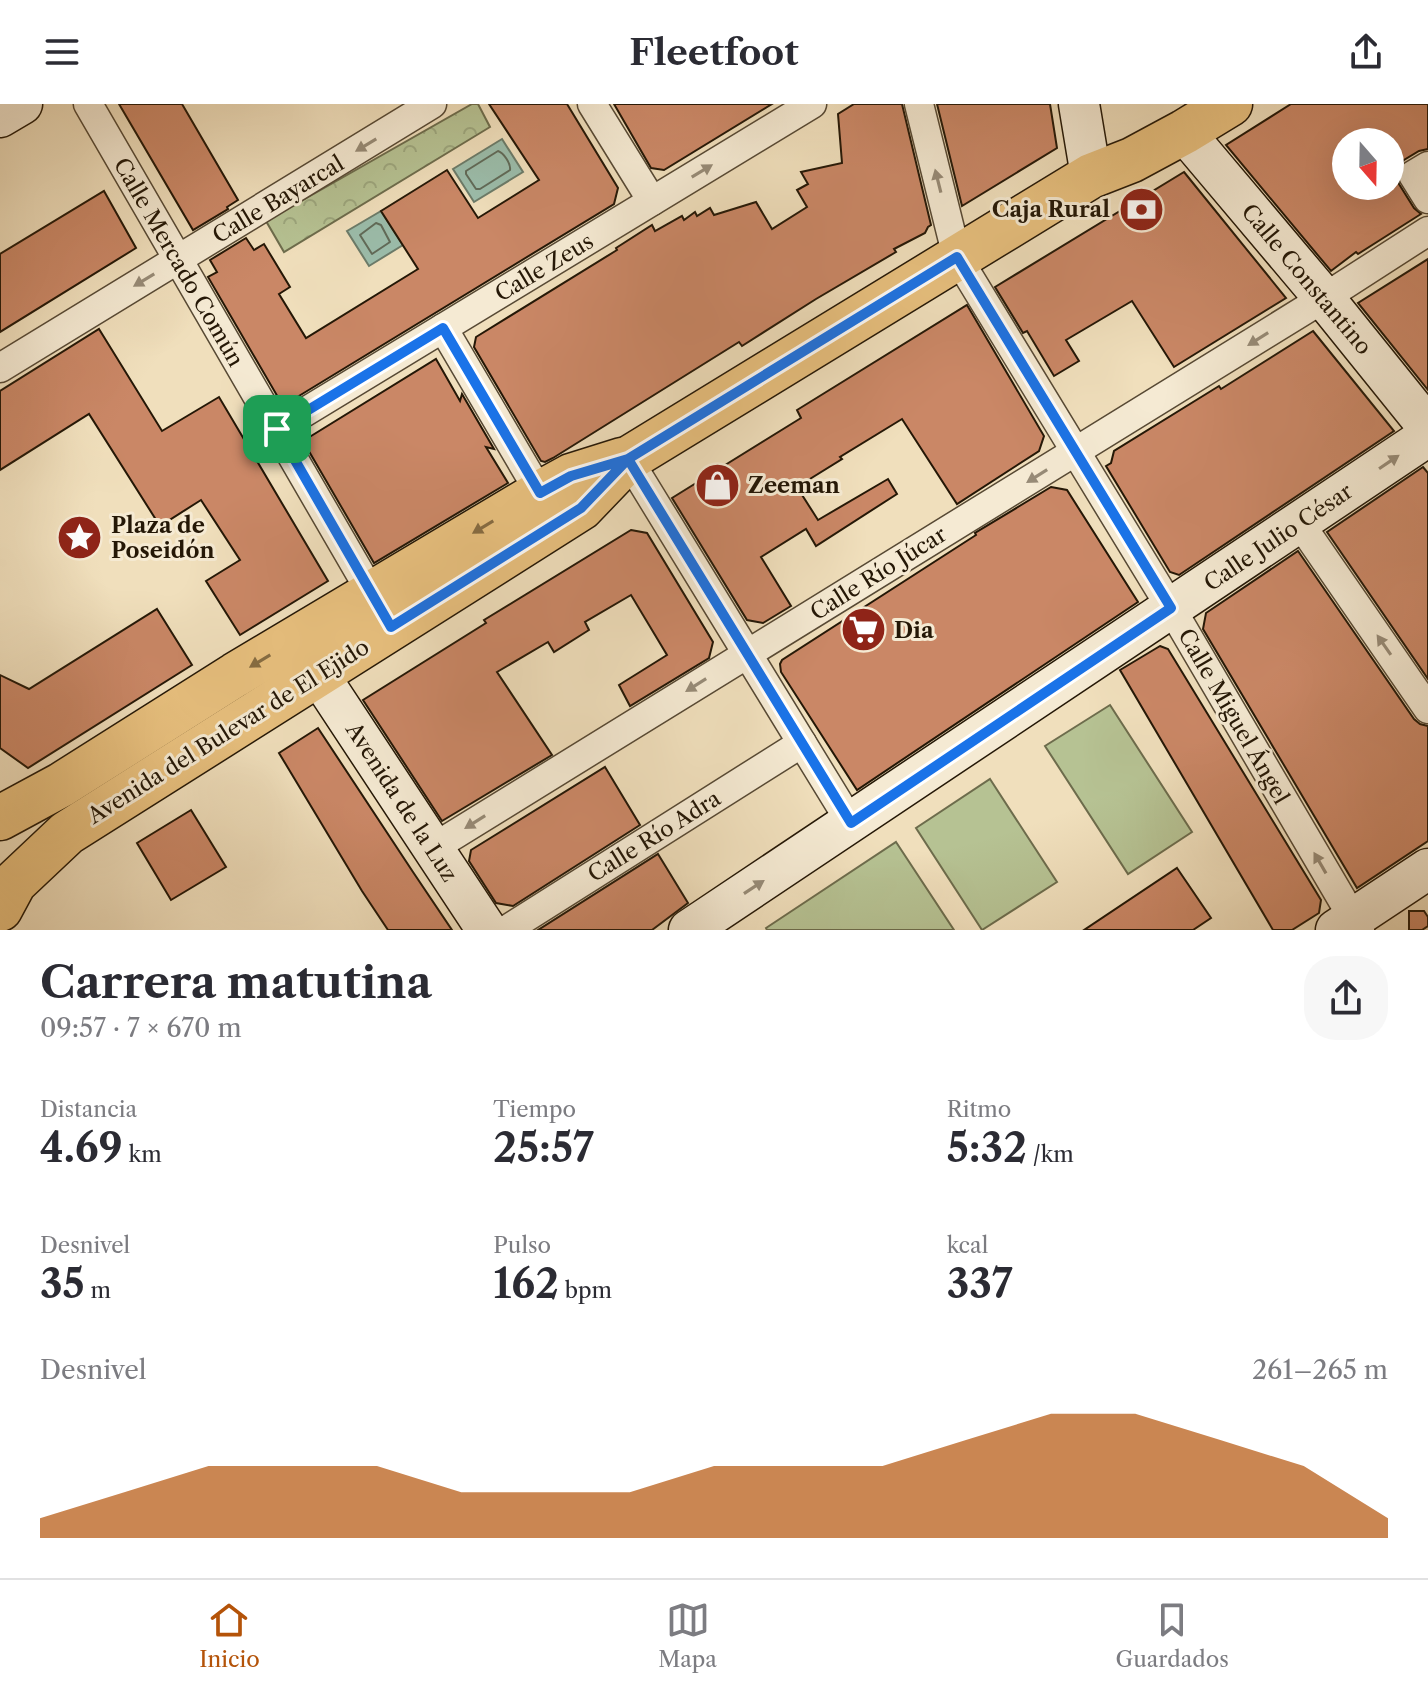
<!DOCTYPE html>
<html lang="es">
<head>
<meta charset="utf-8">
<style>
  body { margin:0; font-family:"Libre Caslon Text",serif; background:#f7f7f7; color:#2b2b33; height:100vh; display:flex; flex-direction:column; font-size:30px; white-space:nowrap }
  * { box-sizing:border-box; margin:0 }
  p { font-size:26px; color:#7c7c81 }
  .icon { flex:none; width:44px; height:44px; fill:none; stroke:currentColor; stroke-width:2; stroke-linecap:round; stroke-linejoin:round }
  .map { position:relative; height:826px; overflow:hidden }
  .drawer { display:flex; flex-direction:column; background:#fff; flex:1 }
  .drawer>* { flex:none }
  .needle { width:52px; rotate:160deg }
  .fabs { position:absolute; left:1332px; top:24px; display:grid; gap:16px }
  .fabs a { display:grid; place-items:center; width:72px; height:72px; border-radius:50%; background:#fff; box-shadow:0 8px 32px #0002; font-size:40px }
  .pin { position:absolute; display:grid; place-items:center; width:68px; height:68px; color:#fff; margin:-34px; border-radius:16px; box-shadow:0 4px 12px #0006 }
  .round { display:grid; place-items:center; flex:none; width:84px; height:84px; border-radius:32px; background:#f7f7f7 }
  .overview { display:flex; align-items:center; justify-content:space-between; height:136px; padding:0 40px }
  h1 { font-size:44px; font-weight:700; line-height:60px }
  .figures { display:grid; grid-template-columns:repeat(3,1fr); gap:12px; height:136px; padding:8px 40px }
  .figures div { display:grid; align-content:center }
  .figures b { font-size:40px; font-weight:700 }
  .figures small { font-size:22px; font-weight:400 }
  .figures p { font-size:22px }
  .chart { height:224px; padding:16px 40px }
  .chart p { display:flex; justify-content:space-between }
  .chart svg { width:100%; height:144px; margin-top:8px; fill:#b45309; opacity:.7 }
  header { display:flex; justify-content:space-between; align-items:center; height:104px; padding:0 40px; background:#fff; font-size:36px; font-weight:700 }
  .menu { display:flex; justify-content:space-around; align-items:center; height:112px; border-top:2px solid #e1e1e2; background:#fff; font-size:22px; color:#7c7c81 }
  .menu a { display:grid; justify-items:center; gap:4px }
  .menu .on { color:#b45309 }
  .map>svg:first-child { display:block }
  .green { fill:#b6c293; stroke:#6d6c4c; stroke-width:2 }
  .park { fill:url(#park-crowns); stroke:#6d6c4c; stroke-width:2 }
  .water { fill:#9bbdab; stroke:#6b7b69; stroke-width:2 }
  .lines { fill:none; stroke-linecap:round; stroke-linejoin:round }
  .shore { stroke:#606a58; stroke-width:2 }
  .building { fill:#ca8766; stroke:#241706; stroke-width:2; fill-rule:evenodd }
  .street-casing { stroke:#574934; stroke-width:31 }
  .secondary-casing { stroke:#241706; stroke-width:43 }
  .primary-casing { stroke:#241706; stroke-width:47 }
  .street { stroke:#f5ead3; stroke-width:28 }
  .secondary { stroke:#f5ead3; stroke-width:40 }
  .primary { stroke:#e8c07e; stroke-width:44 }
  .oneway { fill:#978b77 }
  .oneway2 { fill:#866c42 }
  .route-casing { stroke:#fff; stroke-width:16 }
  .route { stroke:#1a73e8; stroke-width:10 }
  .labels { text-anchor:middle; stroke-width:6; stroke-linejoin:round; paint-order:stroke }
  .street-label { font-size:22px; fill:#241706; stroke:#f5ead3 }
  .poi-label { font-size:22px; font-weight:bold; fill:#241706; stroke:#f5ead3; text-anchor:start }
</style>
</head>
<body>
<header><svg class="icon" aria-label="menu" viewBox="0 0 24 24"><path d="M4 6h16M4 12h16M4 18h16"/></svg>Fleetfoot<svg class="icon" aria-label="share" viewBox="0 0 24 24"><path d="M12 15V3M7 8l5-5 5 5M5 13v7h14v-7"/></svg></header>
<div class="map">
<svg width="1428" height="826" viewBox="0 0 1428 826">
  <defs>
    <pattern id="park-crowns" width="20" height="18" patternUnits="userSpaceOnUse" patternTransform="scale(2)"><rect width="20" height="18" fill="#b6c293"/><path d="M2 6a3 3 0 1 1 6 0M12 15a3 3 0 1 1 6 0" fill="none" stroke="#9ca67d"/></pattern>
  </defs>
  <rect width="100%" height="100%" fill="#f0dfbc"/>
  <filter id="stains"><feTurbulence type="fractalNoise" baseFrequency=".0025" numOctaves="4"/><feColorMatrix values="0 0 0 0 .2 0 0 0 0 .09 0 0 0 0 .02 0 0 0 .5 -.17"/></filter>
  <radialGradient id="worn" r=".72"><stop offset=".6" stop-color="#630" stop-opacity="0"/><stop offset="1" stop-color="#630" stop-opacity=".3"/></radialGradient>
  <g class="green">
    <polygon points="1110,601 1192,728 1128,770 1045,642"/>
    <polygon points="990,675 1057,778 982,826 916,724"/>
    <polygon points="896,738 954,826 767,826 766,824"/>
  </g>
  <polygon class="park" points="472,0 478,0 490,23 284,148 266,117"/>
  <g class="water">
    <polygon points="502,35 523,68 474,98 453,65"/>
    <polygon points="381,107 403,141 369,162 347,127"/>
  </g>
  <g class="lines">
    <g class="shore">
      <path d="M 498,47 C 504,49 511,60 510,66 L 480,85 L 476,85 L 466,70 L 466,67 Z"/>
      <polygon points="376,119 381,121 390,138 372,150 360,131"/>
    </g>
  </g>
  <g class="building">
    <polygon points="119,0 182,0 238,96 227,103 228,105 193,126"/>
    <polygon points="489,0 567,0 618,84 614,100 289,298 279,295 208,173 217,168 210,156 246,134 254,146 264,140 290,183 279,190 306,234 418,165 381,107 447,66 478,114 539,76"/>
    <polygon points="614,0 772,0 664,66 651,64"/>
    <polygon points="854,0 902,0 931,121 928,123 925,129 894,145 896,148 816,195 742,242 739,238 553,354 545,358 541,357 474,243 476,233 617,146 616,144 652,121 655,127 682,112 684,116 695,108 697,112 710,104 714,111 756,98 772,125 807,103 797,86 808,80 801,68 842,59 838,10"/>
    <polygon points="937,0 1050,0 1057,44 962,102"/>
    <path d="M 1291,0 L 1428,0 L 1428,45 L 1419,47 L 1404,56 L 1399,62 L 1396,71 L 1399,80 L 1414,104 L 1421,110 L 1358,150 L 1356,148 L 1331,167 L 1226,41 ZM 1346,38 L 1390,38 L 1390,82 L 1346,82 Z"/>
    <polygon points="1184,68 1286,194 1174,263 1132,197 1066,236 1079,257 1054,272 1027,227 1023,229 995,183"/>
    <polygon points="104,87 136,144 0,228 0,150"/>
    <polygon points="1428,155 1428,286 1358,199"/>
    <polygon points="967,201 1044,332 1039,347 957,400 902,315 840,353 842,355 797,383 818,416 888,375 897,390 816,442 806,425 761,453 791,502 763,519 747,516 672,394 801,314 797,306"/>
    <polygon points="99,225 162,327 219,293 328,477 240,531 206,477 240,456 201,396 160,422 89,310 0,366 0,287"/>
    <polygon points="1313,227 1394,327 1179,471 1170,468 1106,362 1111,359 1114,347 1219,282 1221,285"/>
    <polygon points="436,255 460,297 462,290 494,345 486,343 508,379 374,459 303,337"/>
    <polygon points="1423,363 1428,369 1428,575 1327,428"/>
    <polygon points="1051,383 1067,386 1138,498 857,686 781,568 780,560 782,556 976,431 975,429"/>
    <polygon points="631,426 647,429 713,538 709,554 630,602 619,581 667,551 631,491 585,518 589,526 554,548 548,538 497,568 552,651 442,717 363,596 486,519 484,516"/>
    <polygon points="1298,447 1414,615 1420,620 1428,622 1428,737 1357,784 1203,525 1206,509"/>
    <polygon points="157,505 192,561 28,664 0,644 0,571 29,585"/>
    <polygon points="1160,542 1168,545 1321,796 1319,809 1292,826 1273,826 1120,566"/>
    <polygon points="318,624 413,768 452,826 388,826 362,787 279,649"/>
    <polygon points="605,663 640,721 513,802 496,799 469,757 471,746"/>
    <polygon points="191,706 226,763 171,796 137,739"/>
    <polygon points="658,750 688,799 652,826 538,826"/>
    <polygon points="1177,764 1211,814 1193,826 1084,826"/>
    <polygon points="1409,807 1424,807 1428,813 1428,822 1422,826 1409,826"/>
  </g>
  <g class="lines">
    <defs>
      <g id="street">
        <polyline points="88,0 379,502"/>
        <polyline points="592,0 652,97"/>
        <polyline points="919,0 957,153 1171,504 1360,826"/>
        <polyline points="1428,62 1413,71 1428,95"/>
        <polyline points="443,224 540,389"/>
        <polyline points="0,264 432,0"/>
        <polyline points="277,325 812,0"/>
        <polyline points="628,355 851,719"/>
        <polyline points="1299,418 1428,605"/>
        <polyline points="433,744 1324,194 1428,127"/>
        <polyline points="506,826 802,639"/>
      </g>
      <g id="secondary">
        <polyline points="1079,0 1091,72"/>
        <polyline points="0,13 22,0"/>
        <polyline points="1184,28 1324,194 1428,323"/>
        <polyline points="318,570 487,826"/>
        <polyline points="689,826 1428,332"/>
        <polyline points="1336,826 1428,765"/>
      </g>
      <g id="primary">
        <polyline points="0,714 61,681 235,571 540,389 571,372 622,356"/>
        <polyline points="0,805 14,779 67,729 581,404 628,355 1091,72 1132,56 1184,28 1230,0"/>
      </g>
    </defs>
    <use href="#street" class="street-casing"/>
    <use href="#secondary" class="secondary-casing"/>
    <use href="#primary" class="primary-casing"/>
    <use href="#street" class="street"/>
    <use href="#secondary" class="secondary"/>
    <use href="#primary" class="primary"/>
  </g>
  <defs><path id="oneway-solid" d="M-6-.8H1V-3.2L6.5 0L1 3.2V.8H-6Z" transform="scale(2)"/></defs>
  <g class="oneway">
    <use href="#oneway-solid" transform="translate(366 41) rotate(149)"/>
    <use href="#oneway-solid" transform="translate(702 67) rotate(-31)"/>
    <use href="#oneway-solid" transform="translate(938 77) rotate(-104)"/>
    <use href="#oneway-solid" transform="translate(144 176) rotate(149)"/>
    <use href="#oneway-solid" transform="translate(1258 235) rotate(148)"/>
    <use href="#oneway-solid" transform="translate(1389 358) rotate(-34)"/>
    <use href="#oneway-solid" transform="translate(1037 372) rotate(148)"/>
    <use href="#oneway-solid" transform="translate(1384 541) rotate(-125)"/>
    <use href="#oneway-solid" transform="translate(696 581) rotate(148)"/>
    <use href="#oneway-solid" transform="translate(475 718) rotate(148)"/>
    <use href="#oneway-solid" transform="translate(1320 759) rotate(-120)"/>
    <use href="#oneway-solid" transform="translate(754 783) rotate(-33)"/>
  </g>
  <g class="oneway2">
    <use href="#oneway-solid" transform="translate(483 423) rotate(149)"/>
    <use href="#oneway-solid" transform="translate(260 557) rotate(149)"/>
  </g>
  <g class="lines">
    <defs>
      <polyline id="route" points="277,325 443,224 540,389 571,372 628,355 851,719 1171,504 957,153 628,355 581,404 391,523 277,325"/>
    </defs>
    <use href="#route" class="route-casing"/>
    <use href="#route" class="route"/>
  </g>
  <defs>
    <symbol id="bank-disc" viewBox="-11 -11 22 22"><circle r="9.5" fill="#8f2418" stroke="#f5ead3"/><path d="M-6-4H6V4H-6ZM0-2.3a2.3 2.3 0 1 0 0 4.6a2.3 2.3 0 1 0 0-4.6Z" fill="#fff"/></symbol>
    <symbol id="shop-disc" viewBox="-11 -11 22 22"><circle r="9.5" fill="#8f2418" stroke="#f5ead3"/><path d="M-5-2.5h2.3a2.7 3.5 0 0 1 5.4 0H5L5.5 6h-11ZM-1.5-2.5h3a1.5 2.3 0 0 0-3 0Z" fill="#fff"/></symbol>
    <symbol id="sight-disc" viewBox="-11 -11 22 22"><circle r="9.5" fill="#8f2418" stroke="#f5ead3"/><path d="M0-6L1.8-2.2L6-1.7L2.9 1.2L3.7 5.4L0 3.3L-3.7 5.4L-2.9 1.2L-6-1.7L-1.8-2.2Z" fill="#fff"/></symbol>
    <symbol id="supermarket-disc" viewBox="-11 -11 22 22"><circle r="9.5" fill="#8f2418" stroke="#f5ead3"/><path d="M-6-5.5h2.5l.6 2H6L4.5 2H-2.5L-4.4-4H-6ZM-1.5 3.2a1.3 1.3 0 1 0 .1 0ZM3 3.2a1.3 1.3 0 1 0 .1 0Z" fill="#fff"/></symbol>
  </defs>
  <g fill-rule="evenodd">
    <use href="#bank-disc" x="1116" y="80" width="51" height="51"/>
    <use href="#shop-disc" x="692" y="356" width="51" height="51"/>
    <use href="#sight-disc" x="54" y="408" width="51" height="51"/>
    <use href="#supermarket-disc" x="838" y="500" width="51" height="51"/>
  </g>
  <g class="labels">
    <g class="street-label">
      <text transform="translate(278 95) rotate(-31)" y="8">Calle Bayarcal</text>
      <text transform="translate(179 158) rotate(60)" y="8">Calle Mercado Común</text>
      <text transform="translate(544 163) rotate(-31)" y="8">Calle Zeus</text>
      <text transform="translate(1307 175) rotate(50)" y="8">Calle Constantino</text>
      <text transform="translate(1278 433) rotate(-34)" y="8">Calle Julio César</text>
      <text transform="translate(878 469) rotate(-32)" y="8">Calle Río Júcar</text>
      <text transform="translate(1234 612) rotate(60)" y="8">Calle Miguel Ángel</text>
      <text transform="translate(228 627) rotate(-32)" y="8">Avenida del Bulevar de El Ejido</text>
      <text transform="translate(402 698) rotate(57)" y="8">Avenida de la Luz</text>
      <text transform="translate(654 732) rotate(-32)" y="8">Calle Río Adra</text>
    </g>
    <g class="poi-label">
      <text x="1110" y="113" text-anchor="end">Caja Rural</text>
      <text x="748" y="389">Zeeman</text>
      <text x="111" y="429">Plaza de<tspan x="111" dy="25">Poseidón</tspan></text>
      <text x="894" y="534">Dia</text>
    </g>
  </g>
  <rect width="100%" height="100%" filter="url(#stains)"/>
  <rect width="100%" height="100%" fill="url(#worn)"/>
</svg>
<div class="fabs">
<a><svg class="needle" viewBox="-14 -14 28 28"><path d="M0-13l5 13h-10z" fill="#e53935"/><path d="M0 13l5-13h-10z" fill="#7c7c81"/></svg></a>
</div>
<div class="pin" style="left:277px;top:325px;background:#1e9e55"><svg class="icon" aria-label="arrive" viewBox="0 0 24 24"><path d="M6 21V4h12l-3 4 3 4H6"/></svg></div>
</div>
<section class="drawer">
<div class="overview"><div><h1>Carrera matutina</h1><p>09:57 · 7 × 670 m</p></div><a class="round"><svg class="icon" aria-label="share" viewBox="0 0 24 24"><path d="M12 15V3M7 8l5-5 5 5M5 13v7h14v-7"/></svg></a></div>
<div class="figures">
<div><p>Distancia</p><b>4.69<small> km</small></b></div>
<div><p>Tiempo</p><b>25:57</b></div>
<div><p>Ritmo</p><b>5:32<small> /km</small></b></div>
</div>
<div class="figures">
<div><p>Desnivel</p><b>35<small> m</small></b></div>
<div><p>Pulso</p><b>162<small> bpm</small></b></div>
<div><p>kcal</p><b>337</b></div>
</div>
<div class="chart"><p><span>Desnivel</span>261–265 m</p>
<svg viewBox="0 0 160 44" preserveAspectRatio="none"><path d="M0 44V38L10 30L20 22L30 22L40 22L50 30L60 30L70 30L80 22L90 22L100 22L110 14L120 6L130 6L140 14L150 22L160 38V44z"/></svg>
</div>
</section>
<nav class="menu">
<a class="on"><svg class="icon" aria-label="home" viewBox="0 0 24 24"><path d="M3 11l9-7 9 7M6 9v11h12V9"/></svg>Inicio</a>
<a><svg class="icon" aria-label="map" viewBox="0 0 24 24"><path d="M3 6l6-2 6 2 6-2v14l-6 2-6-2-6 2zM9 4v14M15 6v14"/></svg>Mapa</a>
<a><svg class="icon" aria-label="saved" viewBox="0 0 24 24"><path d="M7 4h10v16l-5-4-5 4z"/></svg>Guardados</a>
</nav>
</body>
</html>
